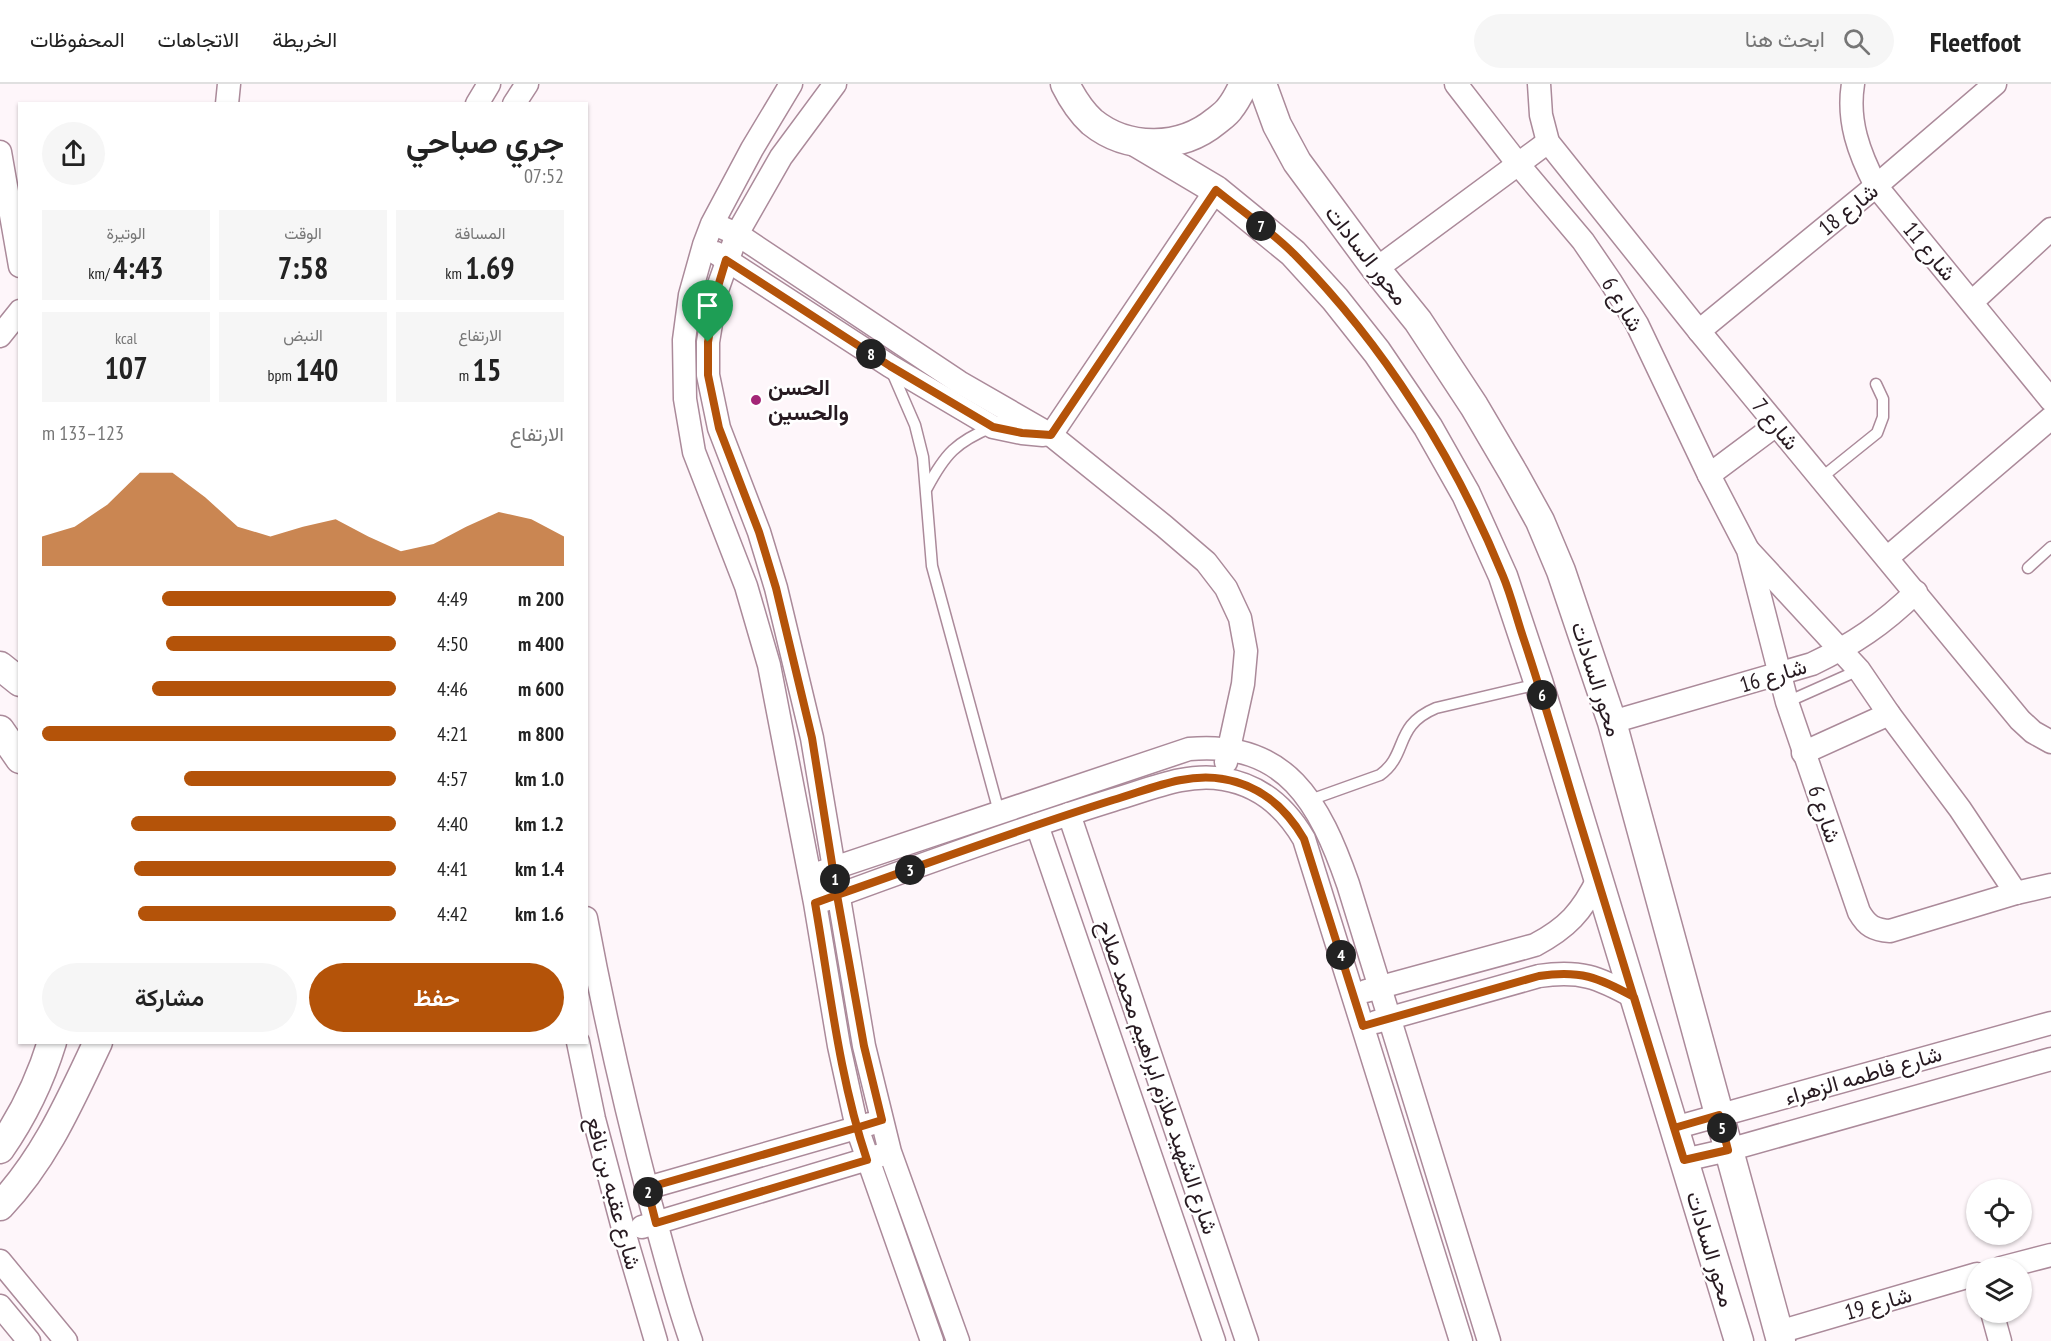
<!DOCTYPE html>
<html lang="ar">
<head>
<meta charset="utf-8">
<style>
  body { margin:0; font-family:"PT Sans Narrow",Vazirmatn,sans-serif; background:#f6f6f6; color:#222; direction:rtl; height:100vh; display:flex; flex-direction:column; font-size:22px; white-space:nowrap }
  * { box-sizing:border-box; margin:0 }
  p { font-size:20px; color:#767676 }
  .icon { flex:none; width:33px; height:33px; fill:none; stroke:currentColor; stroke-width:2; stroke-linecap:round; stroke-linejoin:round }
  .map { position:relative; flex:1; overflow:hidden; direction:ltr }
  .panel { position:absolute; left:18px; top:18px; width:570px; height:942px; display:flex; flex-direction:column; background:#fff; border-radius:0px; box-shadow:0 2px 4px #0004; direction:rtl }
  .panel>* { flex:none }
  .fabs { position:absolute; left:1966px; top:1095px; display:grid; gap:12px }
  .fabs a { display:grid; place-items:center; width:66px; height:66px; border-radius:50%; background:#fff; box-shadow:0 2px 4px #0004; font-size:30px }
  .pin { position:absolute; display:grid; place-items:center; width:51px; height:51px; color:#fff; margin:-62px -26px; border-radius:50% 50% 50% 0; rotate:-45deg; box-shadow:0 0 6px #0007 }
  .pin .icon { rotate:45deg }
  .km { position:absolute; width:30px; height:30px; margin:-15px; border-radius:50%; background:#222; color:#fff; font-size:16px; line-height:30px; text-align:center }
  .round { display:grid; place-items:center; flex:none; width:63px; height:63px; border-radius:32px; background:#f6f6f6 }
  .headline { display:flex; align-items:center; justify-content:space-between; height:102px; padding:0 24px }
  h1 { font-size:33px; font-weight:600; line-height:45px }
  .stats { display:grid; grid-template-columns:repeat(3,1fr); gap:9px; height:102px; padding:6px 24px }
  .stats div { display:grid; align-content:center; border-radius:0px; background:#f6f6f6; text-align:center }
  .stats b { font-size:30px; font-weight:600 }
  .stats small { font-size:16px; font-weight:400 }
  .stats p { font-size:16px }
  .chart { height:168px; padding:12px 24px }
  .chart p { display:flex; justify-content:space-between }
  .chart svg { width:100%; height:108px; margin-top:6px; fill:#b45309; opacity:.7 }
  .button { display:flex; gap:12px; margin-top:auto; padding:12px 24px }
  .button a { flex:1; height:69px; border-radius:36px; background:#b45309; color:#fff; font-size:24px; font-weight:600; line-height:69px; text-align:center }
  .button a+a { background:#f6f6f6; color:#222 }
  ul { padding:0 24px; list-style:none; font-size:20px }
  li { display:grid; grid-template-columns:96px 72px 1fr; align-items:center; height:45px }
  li i { height:15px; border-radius:8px; background:#b45309 }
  header { display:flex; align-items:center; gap:36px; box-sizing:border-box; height:84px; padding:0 30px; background:#fff; border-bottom:2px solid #e0e0e0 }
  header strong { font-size:28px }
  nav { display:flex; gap:33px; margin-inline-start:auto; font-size:21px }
  .search { width:420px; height:54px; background:#f6f6f6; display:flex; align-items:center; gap:15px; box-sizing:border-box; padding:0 21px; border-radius:33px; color:#767676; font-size:22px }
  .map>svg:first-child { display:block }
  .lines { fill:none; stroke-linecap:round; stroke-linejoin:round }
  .service-casing { stroke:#ab8a9a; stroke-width:13 }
  .minor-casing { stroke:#ab8a9a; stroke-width:25 }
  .tertiary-casing { stroke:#ab8a9a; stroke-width:31 }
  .service { stroke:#fff; stroke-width:10 }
  .minor { stroke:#fff; stroke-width:22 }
  .tertiary { stroke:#fff; stroke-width:28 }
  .route-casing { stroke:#fff; stroke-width:12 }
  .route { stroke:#b45309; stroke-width:8 }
  .poi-dot { fill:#a42577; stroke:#fff; stroke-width:2 }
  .labels { text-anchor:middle; stroke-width:5; stroke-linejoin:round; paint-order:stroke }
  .street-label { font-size:22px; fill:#271a21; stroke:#fff }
  .poi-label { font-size:22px; font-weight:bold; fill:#271a21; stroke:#fff; text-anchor:start }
</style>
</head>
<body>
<header>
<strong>Fleetfoot</strong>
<div class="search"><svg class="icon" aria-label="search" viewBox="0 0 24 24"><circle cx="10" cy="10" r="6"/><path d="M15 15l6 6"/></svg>ابحث هنا</div>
<nav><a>الخريطة</a><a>الاتجاهات</a><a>المحفوظات</a></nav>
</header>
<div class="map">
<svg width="2051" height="1257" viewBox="0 0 2051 1257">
  <rect width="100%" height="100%" fill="#fef6fa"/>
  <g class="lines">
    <defs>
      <g id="service">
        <polyline points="892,288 915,341 923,373 932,482 999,728"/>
        <polyline points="1821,394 1877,349 1883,333 1883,315 1876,300"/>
        <path d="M 927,404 C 945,370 956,358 992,343"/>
        <polyline points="2028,484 2051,463"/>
        <polyline points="1787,618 1859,586"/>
        <path d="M 1310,716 L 1380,691 C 1409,670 1393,642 1436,624 L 1538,600"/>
      </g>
      <g id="minor">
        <polyline points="791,0 752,65 712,140 704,161 690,211 684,256 685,315 694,368 746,502 769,581 815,819 839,962 857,1044 932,1257"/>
        <polyline points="835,0 781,73 737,150 716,209 708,258 708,291 719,344 759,448 776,504 812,654 864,962 890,1068 958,1257"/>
        <path d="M 1456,0 L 1518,80 L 1583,157 L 1611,198 L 1637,240 L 1709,391 L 1748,466 L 1787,618 L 1859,828 C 1867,842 1874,846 1890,847 L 2016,809 L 2051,801"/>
        <polyline points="1539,0 1541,31 1548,58 1699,247 2020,636 2033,648 2051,658"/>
        <path d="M 1853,0 C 1847,37 1859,69 1876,102 L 2051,316"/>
        <polyline points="227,20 229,0"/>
        <polyline points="477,20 489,0"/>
        <polyline points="514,20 527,0"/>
        <polyline points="0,68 20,182"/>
        <polyline points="723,144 737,150 959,298 1051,351 1164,442 1206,478 1226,504 1240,534 1246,567 1243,600 1226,678"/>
        <polyline points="716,169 890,282 993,343 1022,349 1043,351"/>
        <polyline points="1376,185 1548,58"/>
        <polyline points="1972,218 2051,145"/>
        <polyline points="1699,247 1876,102 1995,0"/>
        <polyline points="0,252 20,227"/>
        <polyline points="1051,351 1216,106"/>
        <polyline points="1709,391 1776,341"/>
        <polyline points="1749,467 1859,586 1889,630 1960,725 2016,809"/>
        <polyline points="1887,474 2051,334"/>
        <path d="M 1612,638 L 1812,580 C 1854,560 1883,540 1916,508"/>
        <polyline points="1803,669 1889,630"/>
        <polyline points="1069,730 1247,1257"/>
        <polyline points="1037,741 1214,1257"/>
        <path d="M 819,789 L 1189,665 C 1287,656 1320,720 1348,800 L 1489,1257"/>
        <path d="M 825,816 C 920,781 1016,746 1113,716 C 1148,706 1187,688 1223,695 C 1260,701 1286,724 1304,755 L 1461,1257"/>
        <path d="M 586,834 C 604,931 626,1026 651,1121 C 664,1166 675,1212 691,1257"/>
        <path d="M 1366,907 L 1535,861 C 1567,844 1582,828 1598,795"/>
        <path d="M 1376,938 L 1539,892 C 1580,886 1598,893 1634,913"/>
        <polyline points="578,958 594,1035 624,1148 656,1257"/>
        <polyline points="1674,1044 2051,939"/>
        <polyline points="1684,1076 1728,1066 2051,975"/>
        <polyline points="647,1104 870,1040"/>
        <polyline points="642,1143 881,1071"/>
        <polyline points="0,1177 66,1257"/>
        <polyline points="2001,1184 2051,1171"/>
        <polyline points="0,1222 29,1257"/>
        <polyline points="1992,1228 2000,1257"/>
        <polyline points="1779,1248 1977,1190"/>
      </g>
      <g id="tertiary">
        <path d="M 1065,0 C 1072,14 1080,27 1092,38 C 1128,67 1181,66 1216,37 C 1221,33 1227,29 1230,24 C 1236,17 1240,8 1244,0"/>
        <polyline points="1262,0 1277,41 1297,78 1376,185 1418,237 1474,322 1514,390 1540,437 1561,487 1612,638 1781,1257"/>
        <polyline points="1137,59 1216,106 1293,169 1335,215 1377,268 1428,343 1466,410 1503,492 1539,600 1739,1257"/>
        <polyline points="0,582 20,598"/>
        <polyline points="0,646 20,675"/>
        <path d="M 0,1065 C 23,1032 40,997 52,958"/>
        <path d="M 0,1122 C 45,1075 70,1017 98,958"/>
      </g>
    </defs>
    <use href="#service" class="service-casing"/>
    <use href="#minor" class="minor-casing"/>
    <use href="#tertiary" class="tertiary-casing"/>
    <use href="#service" class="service"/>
    <use href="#minor" class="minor"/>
    <use href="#tertiary" class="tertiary"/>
  </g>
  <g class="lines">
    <defs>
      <path id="route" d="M 708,258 L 708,291 L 719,344 L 759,448 L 776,504 L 812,654 L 837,811 L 815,819 C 830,905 839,993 867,1076 L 656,1139 L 647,1104 L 856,1044 L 882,1036 L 864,962 L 837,811 C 929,779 1020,745 1113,716 C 1148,706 1186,688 1223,695 C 1260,701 1286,724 1304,755 L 1363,942 L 1539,892 C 1580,886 1598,893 1634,913 L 1674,1044 L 1719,1031 L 1728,1066 L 1684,1076 L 1674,1044 C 1642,940 1610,836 1578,732 C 1560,672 1543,612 1523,553 C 1516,532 1511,511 1503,492 C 1455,374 1384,261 1294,170 C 1271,147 1242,127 1216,106 L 1051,351 L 1022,349 L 993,343 L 890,282 L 726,176 L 716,209 L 708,258"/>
    </defs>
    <use href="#route" class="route-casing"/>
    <use href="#route" class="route"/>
  </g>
  <circle class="poi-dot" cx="756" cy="316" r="6"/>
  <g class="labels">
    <g class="street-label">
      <text transform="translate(1848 125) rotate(-39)" y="8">شارع 18</text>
      <text transform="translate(1930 167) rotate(50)" y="8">شارع 11</text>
      <text transform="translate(1367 171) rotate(52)" y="8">محور السادات</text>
      <text transform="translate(1623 220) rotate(59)" y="8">شارع 6</text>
      <text transform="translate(1776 340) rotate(50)" y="8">شارع 7</text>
      <text transform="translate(1773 591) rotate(-17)" y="8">شارع 16</text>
      <text transform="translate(1597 595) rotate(72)" y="8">محور السادات</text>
      <text transform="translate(1825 730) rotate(71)" y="8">شارع 6</text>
      <text transform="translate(1863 991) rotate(-16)" y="8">شارع فاطمه الزهراء</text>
      <text transform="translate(1158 993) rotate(71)" y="8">شارع الشهيد ملازم ابراهيم محمد صلاح</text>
      <text transform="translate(614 1109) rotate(75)" y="8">شارع عقبه بن نافع</text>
      <text transform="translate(1711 1165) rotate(73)" y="8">محور السادات</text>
      <text transform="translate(1878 1219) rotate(-16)" y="8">شارع 19</text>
    </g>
    <g class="poi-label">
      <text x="768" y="311">الحسن<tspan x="768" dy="25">والحسين</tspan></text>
    </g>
  </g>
</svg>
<div class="fabs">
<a><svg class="icon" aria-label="locate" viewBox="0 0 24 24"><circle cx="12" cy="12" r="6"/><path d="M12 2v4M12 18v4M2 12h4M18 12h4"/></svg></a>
<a><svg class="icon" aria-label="layers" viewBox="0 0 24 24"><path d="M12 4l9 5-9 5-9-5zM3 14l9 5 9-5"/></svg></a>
</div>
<div class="pin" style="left:708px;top:258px;background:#1e9e55"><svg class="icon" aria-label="arrive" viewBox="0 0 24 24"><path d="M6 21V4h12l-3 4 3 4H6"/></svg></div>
<b class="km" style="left:835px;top:795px">1</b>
<b class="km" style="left:648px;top:1108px">2</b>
<b class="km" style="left:910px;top:786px">3</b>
<b class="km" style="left:1341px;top:871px">4</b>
<b class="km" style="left:1722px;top:1044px">5</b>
<b class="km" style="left:1542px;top:611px">6</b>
<b class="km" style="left:1261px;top:142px">7</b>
<b class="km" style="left:871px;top:270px">8</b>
<section class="panel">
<div class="headline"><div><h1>جري صباحي</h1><p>07:52</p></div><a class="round"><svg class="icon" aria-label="share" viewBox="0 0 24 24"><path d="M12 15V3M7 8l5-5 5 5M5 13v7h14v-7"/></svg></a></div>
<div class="stats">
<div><p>المسافة</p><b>1.69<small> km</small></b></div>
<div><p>الوقت</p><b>7:58</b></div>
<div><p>الوتيرة</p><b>4:43<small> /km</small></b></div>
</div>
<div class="stats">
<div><p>الارتفاع</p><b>15<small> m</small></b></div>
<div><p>النبض</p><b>140<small> bpm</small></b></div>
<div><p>kcal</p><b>107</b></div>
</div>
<div class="chart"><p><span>الارتفاع</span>123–133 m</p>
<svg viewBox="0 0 160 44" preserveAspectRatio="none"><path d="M0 44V32L10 28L20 19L30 6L40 6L50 16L60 28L70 32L80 28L90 25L100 32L110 38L120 35L130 28L140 22L150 25L160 32V44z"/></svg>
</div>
<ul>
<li><b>200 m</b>4:49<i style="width:66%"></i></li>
<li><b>400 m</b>4:50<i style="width:65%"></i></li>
<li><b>600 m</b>4:46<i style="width:69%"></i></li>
<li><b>800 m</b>4:21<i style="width:100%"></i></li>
<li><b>1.0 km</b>4:57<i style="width:60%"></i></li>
<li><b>1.2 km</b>4:40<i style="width:75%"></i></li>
<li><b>1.4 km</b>4:41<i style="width:74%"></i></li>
<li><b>1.6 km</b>4:42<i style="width:73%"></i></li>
</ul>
<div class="button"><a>حفظ</a><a>مشاركة</a></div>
</section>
</div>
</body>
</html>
